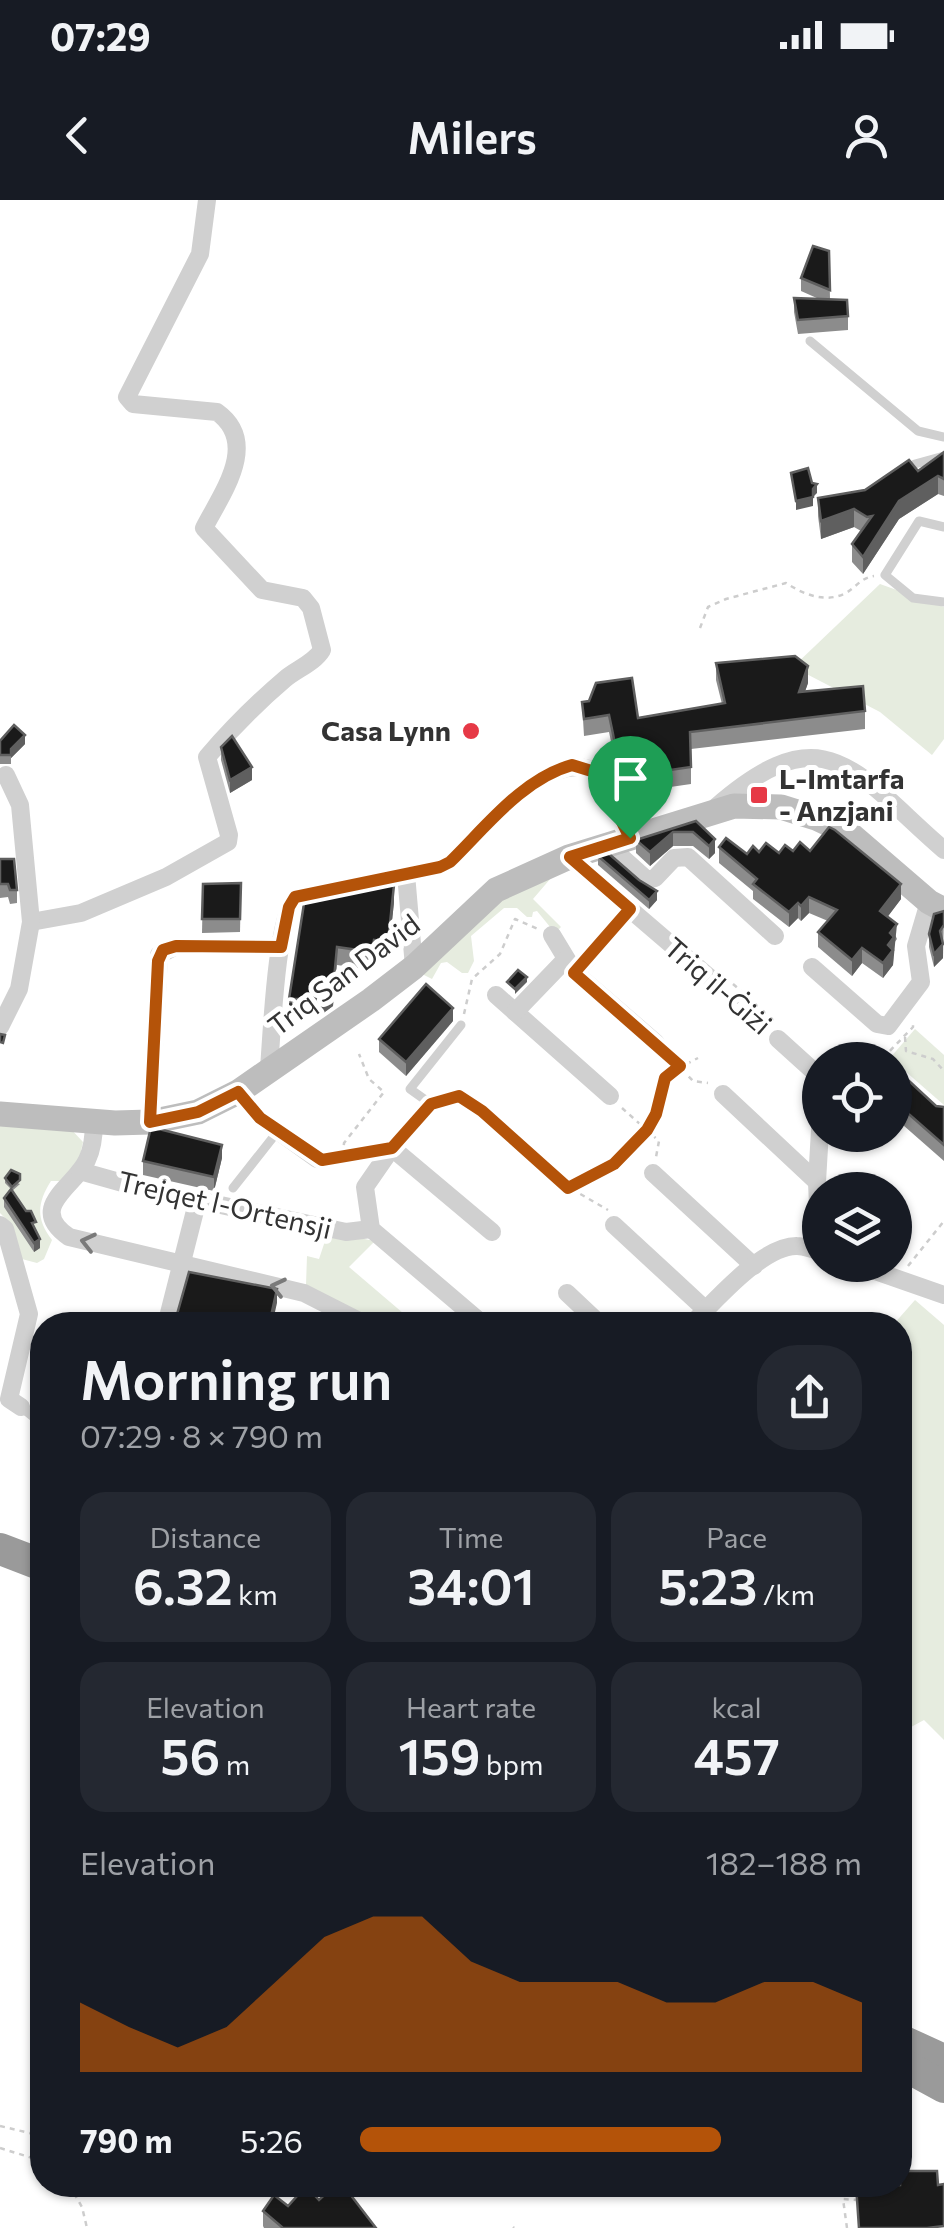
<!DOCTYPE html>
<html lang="en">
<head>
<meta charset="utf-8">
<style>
  body { margin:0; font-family:Commissioner,sans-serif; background:#242831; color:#f1f3f6; height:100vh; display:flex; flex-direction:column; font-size:38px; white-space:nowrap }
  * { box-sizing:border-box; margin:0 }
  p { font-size:32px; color:#9ea1a6 }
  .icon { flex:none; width:55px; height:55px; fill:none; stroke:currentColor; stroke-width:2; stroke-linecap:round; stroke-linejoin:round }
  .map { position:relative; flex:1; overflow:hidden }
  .drawer { position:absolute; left:30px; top:1112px; width:882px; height:885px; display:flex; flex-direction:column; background:#171b24; border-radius:40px; box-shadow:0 2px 8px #0004 }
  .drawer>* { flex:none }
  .controls { position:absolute; left:802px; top:842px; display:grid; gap:20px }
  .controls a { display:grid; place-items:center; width:110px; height:110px; border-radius:50%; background:#171b24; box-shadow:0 2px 8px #0004; font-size:50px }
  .pin { position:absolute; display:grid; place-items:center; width:85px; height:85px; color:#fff; margin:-102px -42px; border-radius:50% 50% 50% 0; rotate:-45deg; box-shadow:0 0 10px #0007 }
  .pin .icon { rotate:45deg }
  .round { display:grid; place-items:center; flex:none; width:105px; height:105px; border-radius:40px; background:#242831 }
  .headline { display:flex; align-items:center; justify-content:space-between; height:170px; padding:0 50px }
  h1 { font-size:55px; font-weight:600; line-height:75px }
  .figures { display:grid; grid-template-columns:repeat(3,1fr); gap:15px; height:170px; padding:10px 50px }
  .figures div { display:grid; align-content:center; border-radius:25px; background:#242831; text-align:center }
  .figures b { font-size:50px; font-weight:600 }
  .figures small { font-size:28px; font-weight:400 }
  .figures p { font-size:28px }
  .chart { height:280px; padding:20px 50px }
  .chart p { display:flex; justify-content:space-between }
  .chart svg { width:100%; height:180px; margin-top:10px; fill:#b45309; opacity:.7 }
  ul { padding:0 50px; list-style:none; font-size:32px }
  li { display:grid; grid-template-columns:160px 120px 1fr; align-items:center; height:75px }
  li i { height:25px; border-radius:12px; background:#b45309 }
  .status { display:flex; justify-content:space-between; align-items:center; height:70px; padding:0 50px; background:#171b24; direction:ltr }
  .status svg { height:28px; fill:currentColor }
  header { display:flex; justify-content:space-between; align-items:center; height:130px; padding:0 50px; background:#171b24; font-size:45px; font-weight:600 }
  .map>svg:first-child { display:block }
  .green { fill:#e6ecdf }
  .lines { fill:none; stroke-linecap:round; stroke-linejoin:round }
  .path { stroke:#cdcdcd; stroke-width:2.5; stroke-dasharray:5 5; stroke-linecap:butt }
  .lane { stroke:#d0d0d0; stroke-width:9 }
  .street { stroke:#d0d0d0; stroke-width:18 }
  .secondary { stroke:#bdbdbd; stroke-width:25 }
  .highway { stroke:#9a9a9a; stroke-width:32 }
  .wall { fill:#8c8c8c }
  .shaded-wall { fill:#5f5f5f }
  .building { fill:#1a1a1a; stroke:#5f5f5f; stroke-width:2.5 }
  .oneway { stroke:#7a7a7a }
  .route-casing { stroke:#fff; stroke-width:20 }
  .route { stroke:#b45309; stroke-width:12 }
  .poi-dot { fill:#e63946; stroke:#fff; stroke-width:4 }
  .labels { text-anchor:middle; stroke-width:10; stroke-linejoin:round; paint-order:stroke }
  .poi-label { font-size:28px; font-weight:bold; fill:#333; stroke:#fff; text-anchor:end }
  .street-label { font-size:28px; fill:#333; stroke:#fff }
</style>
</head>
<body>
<div class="status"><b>07:29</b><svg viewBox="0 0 49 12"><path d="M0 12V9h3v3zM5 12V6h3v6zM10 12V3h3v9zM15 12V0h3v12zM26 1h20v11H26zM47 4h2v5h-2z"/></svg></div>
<header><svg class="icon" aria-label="back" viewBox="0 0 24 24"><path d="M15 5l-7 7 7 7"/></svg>Milers<svg class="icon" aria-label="person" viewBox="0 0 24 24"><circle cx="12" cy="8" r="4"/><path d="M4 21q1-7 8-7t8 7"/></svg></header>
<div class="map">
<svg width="944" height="2028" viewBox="0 0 944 2028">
  <rect width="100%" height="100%" fill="#fff"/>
  <g class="green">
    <polygon points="880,384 944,407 944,539 932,555 880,512 793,467"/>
    <polygon points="563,664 533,699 561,727 555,733 537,711 533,712 532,717 527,717 517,708 504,708 471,736 474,761 468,773 462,773 447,762 441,763 432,779 420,773 497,697"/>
    <polygon points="915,829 944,855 944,905 890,858"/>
    <path d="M 0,923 L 69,927 L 83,942 L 78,965 L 61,981 L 51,981 C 37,1003 36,1019 52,1040 L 44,1059 L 37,1063 L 18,1058 L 11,1024 L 0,1013 Z"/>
    <polygon points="328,1032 375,1041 349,1067 417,1125 381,1125 306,1085 307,1056 319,1059"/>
    <polygon points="915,1100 944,1125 944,1540 924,1520 900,1533 900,1125 893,1125"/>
  </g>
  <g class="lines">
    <g class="path">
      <path d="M 700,428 L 708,407 L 726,399 L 786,383 C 803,394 824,403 844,394 C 856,388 860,378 874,376"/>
      <polyline points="733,784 776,821"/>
      <polyline points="727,793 765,828"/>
      <polyline points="464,814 472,779 500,754 515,719 538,729"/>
      <polyline points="905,837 906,851 933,859 944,871"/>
      <polyline points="668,855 693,881 708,883"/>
      <polyline points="883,858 913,827 913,823"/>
      <polyline points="622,908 659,941 656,957"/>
      <polyline points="343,955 344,943 384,892 369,879 359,854"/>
      <polyline points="342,957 369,952"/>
      <polyline points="563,984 608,1010"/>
      <polyline points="568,988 614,964 647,930 656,914 669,873 698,858"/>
      <polyline points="908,1066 944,1021"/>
      <polyline points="0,1926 42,1936"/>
      <polyline points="0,1948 42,1961"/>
      <polyline points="69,1985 82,2007 87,2028"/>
      <polyline points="513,2027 514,2028"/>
      <polyline points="847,2028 843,1999 857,2000"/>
    </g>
    <g class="lane">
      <polyline points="810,141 918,231 944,237"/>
      <polyline points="904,272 915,264 944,256"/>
      <polyline points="944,327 919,321 885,375 913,398 944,402"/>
      <polyline points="431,904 410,889 461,825"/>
      <polyline points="233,988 278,931"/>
      <polyline points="21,1207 42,1224"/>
    </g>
    <g class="street">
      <path d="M 716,607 C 826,511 855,573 944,650"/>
      <polyline points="608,645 647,680 655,678 674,658 688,657 775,736"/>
      <polyline points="569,657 716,783"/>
      <polyline points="406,674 414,767"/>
      <path d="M 31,722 L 81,713 L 166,677 L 228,642 L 229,635 L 207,557 C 230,530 258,502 285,479 C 297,469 314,463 322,450 L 311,408 L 303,398 L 262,390 L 204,328 C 222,293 260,243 217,212 L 133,204 L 127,197 L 200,54 L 207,0"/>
      <polyline points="552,735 575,773 656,843"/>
      <polyline points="812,767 877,824 888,826 921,782 916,746 929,702"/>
      <polyline points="575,773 630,709"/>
      <polyline points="496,795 610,896"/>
      <polyline points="515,812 566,759"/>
      <polyline points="0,827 19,789 31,722 20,605 6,575"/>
      <polyline points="778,839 820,877"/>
      <path d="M 269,868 C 272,832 276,722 295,697 L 440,667 L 450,662 C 481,631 550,544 598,573 L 630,638"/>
      <polyline points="238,892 260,918 317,959 326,960"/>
      <polyline points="723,894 817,982"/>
      <path d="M 94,921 C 94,934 93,948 87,960 C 75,987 26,1007 69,1037 L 304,1093 L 367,1125"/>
      <polyline points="150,922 159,755 176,746 281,747"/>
      <polyline points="392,948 492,1032"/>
      <polyline points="80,971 137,987 346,1032 371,1029"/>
      <polyline points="653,973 754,1066"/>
      <polyline points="0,1025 5,1029 29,1114 9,1199 21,1207"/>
      <polyline points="614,1025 706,1110"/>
      <polyline points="820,1051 817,982 820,930"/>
      <polyline points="858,1065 944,1095"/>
      <polyline points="567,1093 601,1125"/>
      <polyline points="166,1125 198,999"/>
      <polyline points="484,1125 371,1029 365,987 392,948 431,904 459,896 482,911 551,972"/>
      <path d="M 691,1125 C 714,1102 763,1045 797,1046 C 804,1046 813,1050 820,1051"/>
    </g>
    <polyline class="secondary" points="0,914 115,923 150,922 198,912 238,892 371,800 414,767 496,690 569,657 734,606 781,607 816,618 850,634 929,702 944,710"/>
    <g class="highway">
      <polyline points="0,1349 42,1365"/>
      <polyline points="900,1840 944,1860"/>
      <polyline points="900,1863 944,1887"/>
    </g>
  </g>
  <g class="wall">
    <polygon points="829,51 830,99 848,116 848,130 798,134 794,112 794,98 819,99 801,91 801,78"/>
    <polygon points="944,252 944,296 938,294 899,319 863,374 852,362 852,344 861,331 854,327 821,339 818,316 818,298 865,290 918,271"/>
    <polygon points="716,463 808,483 805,491 865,511 865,529 691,549 691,584 622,594 609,532 584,536 582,502 638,518 722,504 716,480"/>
    <polygon points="0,541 25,544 11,558 11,564 0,564"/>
    <polygon points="221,547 252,580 230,593 221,560"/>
    <polygon points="696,621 715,653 709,659 693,646 673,646 650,666 636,653 636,640"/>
    <polygon points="719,647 747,654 759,652 779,653 810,651 901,699 887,717 897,739 894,743 893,765 883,778 862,763 852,776 818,747 818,732 828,721 809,713 801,721 798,718 789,727 753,699 753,691 719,663"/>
    <polygon points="598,656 657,700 649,709 598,665"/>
    <polygon points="0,659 17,690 17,703 10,704 8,697 0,698"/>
    <polygon points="241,683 240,732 202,733 203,684"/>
    <polygon points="305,697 394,702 388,759 374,758 372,770 337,765 333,806 318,817 289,816 289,799"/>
    <polygon points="944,711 943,758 934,767 929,747 929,734"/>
    <polygon points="453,821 406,876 379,852 379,839"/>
    <polygon points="895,868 936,906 944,907 944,961 895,918"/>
    <polygon points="851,935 879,935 867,949"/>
    <polygon points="222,958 214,991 143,975 143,961"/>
    <polygon points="5,978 20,984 12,991 36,1031 40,1048 34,1052 4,1007 4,998 11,989 5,983"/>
    <polygon points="319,2000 376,2028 264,2028 263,2026 263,2011"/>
  </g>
  <g class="shaded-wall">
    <polygon points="938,276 938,294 899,319 863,374 863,357 899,301"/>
    <polygon points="817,284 817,293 813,297 813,306 796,310 796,301"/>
    <polygon points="854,309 854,327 821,339 821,321"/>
    <polygon points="808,466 808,483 799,509 799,492"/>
    <polygon points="25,535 25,544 11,558 11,564 11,549"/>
    <polygon points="252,567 252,580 230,593 230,580"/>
    <polygon points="673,632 673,646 650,666 650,652"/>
    <polygon points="715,639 715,653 709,659 709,646"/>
    <polygon points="901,684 901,699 880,727 880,711"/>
    <polygon points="394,685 394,702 388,759 388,742"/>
    <polygon points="657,691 657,700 649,709 649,700"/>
    <polygon points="809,697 809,713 801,721 801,706"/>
    <polygon points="798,703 798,718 789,727 789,712"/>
    <polygon points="897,724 893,765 883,778 883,763 890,733"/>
    <polygon points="943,744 943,758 934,767 934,754"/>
    <polygon points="337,747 333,806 318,817 318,799"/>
    <polygon points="862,748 862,763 852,776 852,760"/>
    <polygon points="527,777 527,782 515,794 515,789"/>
    <polygon points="453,808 453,821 406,876 406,862"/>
    <polygon points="867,935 879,935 867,949"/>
    <polygon points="222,945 222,958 214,991 214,977"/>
    <polygon points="40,1039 40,1048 34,1052 34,1043"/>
    <polygon points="277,1089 277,1103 272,1125 269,1125"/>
  </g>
  <g class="building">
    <polygon points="813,46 829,51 830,90 801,78"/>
    <polygon points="794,98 847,100 848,116 798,120"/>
    <polygon points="944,252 944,279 938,276 899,301 863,357 852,344 872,316 867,317 854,309 821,321 818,298 865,290 909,260 918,271"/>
    <polygon points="808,268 812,283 817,284 813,289 813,297 796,301 791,273"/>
    <polygon points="795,456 808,466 799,492 863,486 865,511 690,532 691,567 622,577 609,515 584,519 582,502 589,501 596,483 632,478 638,518 725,503 716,463"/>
    <polygon points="14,525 25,535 11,549 11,555 0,555 0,541"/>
    <polygon points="232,536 252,567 230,580 221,547"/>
    <polygon points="696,621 715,639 709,646 693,632 673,632 650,652 636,640"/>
    <polygon points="829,627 835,630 901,684 880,711 897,724 890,733 894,737 888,745 893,750 883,763 862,748 852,760 818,732 837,710 809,697 801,706 798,703 789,712 753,684 757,679 719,647 726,638 747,654 753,646 759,652 766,643 779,653 785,645 793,651 800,642 810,651"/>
    <polygon points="608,653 639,680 657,691 649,700 598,656"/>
    <polygon points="0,659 14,659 17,690 10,690 8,684 0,684"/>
    <polygon points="241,683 240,719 202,719 203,684"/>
    <polygon points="394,685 388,742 374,740 372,752 337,747 333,789 318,799 289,799 305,697"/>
    <polygon points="944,711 944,725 940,731 943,744 934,754 929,734 934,714"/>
    <polygon points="518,770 527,777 515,789 507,782"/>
    <polygon points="426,784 453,808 406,862 379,839"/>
    <polygon points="0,834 5,835 3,843 0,842"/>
    <polygon points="895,868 936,906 944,907 944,945 895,902"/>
    <polygon points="151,927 222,945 214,977 143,961"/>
    <polygon points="11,970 20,974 20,980 12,987 5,978"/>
    <polygon points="11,989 26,1011 31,1011 36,1022 32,1023 40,1039 34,1043 4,998"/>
    <polygon points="189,1072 277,1089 269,1125 174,1125"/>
    <polygon points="900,1971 937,1971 938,1985 944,1984 944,2026 927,2028 859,2028 856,1985 900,1985"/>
    <polygon points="335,1985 343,1985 376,2028 283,2028 263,2011 274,1995 288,2006 306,1986 319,2000"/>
  </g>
  <defs><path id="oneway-chevron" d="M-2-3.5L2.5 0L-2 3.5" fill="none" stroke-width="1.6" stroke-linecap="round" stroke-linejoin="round" transform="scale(2.5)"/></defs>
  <g class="oneway">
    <use href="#oneway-chevron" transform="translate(88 1042) rotate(-167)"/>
    <use href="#oneway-chevron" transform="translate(278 1087) rotate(-167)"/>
  </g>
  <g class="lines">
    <defs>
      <path id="route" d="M 572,565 L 598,573 L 630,638 L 570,657 L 630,709 L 574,773 L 680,866 L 665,878 L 656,914 L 647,930 L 614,964 L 568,988 L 482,911 L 459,896 L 431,904 L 392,948 L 322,960 L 260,918 L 238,892 L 198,912 L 150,922 L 158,761 L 163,750 L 176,746 L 281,747 L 289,707 L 295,697 L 440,667 L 450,662 C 486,627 522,579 572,565 Z"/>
    </defs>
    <use href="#route" class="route-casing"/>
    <use href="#route" class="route"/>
  </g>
  <g class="poi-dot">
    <circle cx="471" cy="531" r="10"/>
    <rect x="749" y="585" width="20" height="20" rx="5"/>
  </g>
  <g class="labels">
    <g class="poi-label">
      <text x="451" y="541">Casa Lynn</text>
      <text x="779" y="589" text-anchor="start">L-Imtarfa<tspan x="779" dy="32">- Anzjani</tspan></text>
    </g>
    <g class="street-label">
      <text transform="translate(344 775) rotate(-37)" y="10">Triq San David</text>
      <text transform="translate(718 786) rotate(41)" y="10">Triq il-Ġiżi</text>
      <text transform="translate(225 1005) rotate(13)" y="10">Trejqet l-Ortensji</text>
    </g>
  </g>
</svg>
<div class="controls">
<a><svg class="icon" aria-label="locate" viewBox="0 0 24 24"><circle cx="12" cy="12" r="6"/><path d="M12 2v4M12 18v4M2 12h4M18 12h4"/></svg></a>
<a><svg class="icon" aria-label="layers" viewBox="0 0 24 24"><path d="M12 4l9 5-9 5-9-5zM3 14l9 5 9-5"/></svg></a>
</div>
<div class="pin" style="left:630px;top:638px;background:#1e9e55"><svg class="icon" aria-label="arrive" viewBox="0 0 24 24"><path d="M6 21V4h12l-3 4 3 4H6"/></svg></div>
<section class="drawer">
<div class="headline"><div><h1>Morning run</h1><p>07:29 · 8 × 790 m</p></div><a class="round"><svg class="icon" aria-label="share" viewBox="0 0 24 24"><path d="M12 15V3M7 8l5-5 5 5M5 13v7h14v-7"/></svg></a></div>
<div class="figures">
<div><p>Distance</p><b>6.32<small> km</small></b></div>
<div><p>Time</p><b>34:01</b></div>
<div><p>Pace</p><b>5:23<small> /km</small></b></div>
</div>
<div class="figures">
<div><p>Elevation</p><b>56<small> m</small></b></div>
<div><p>Heart rate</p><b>159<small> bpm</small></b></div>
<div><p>kcal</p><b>457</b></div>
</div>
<div class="chart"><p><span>Elevation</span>182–188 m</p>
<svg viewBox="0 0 160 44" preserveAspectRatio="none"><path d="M0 44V27L10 33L20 38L30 33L40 22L50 11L60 6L70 6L80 17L90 22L100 22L110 22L120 27L130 27L140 22L150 22L160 27V44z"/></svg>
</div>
<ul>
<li><b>790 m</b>5:26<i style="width:72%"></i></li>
</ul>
</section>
</div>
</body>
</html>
